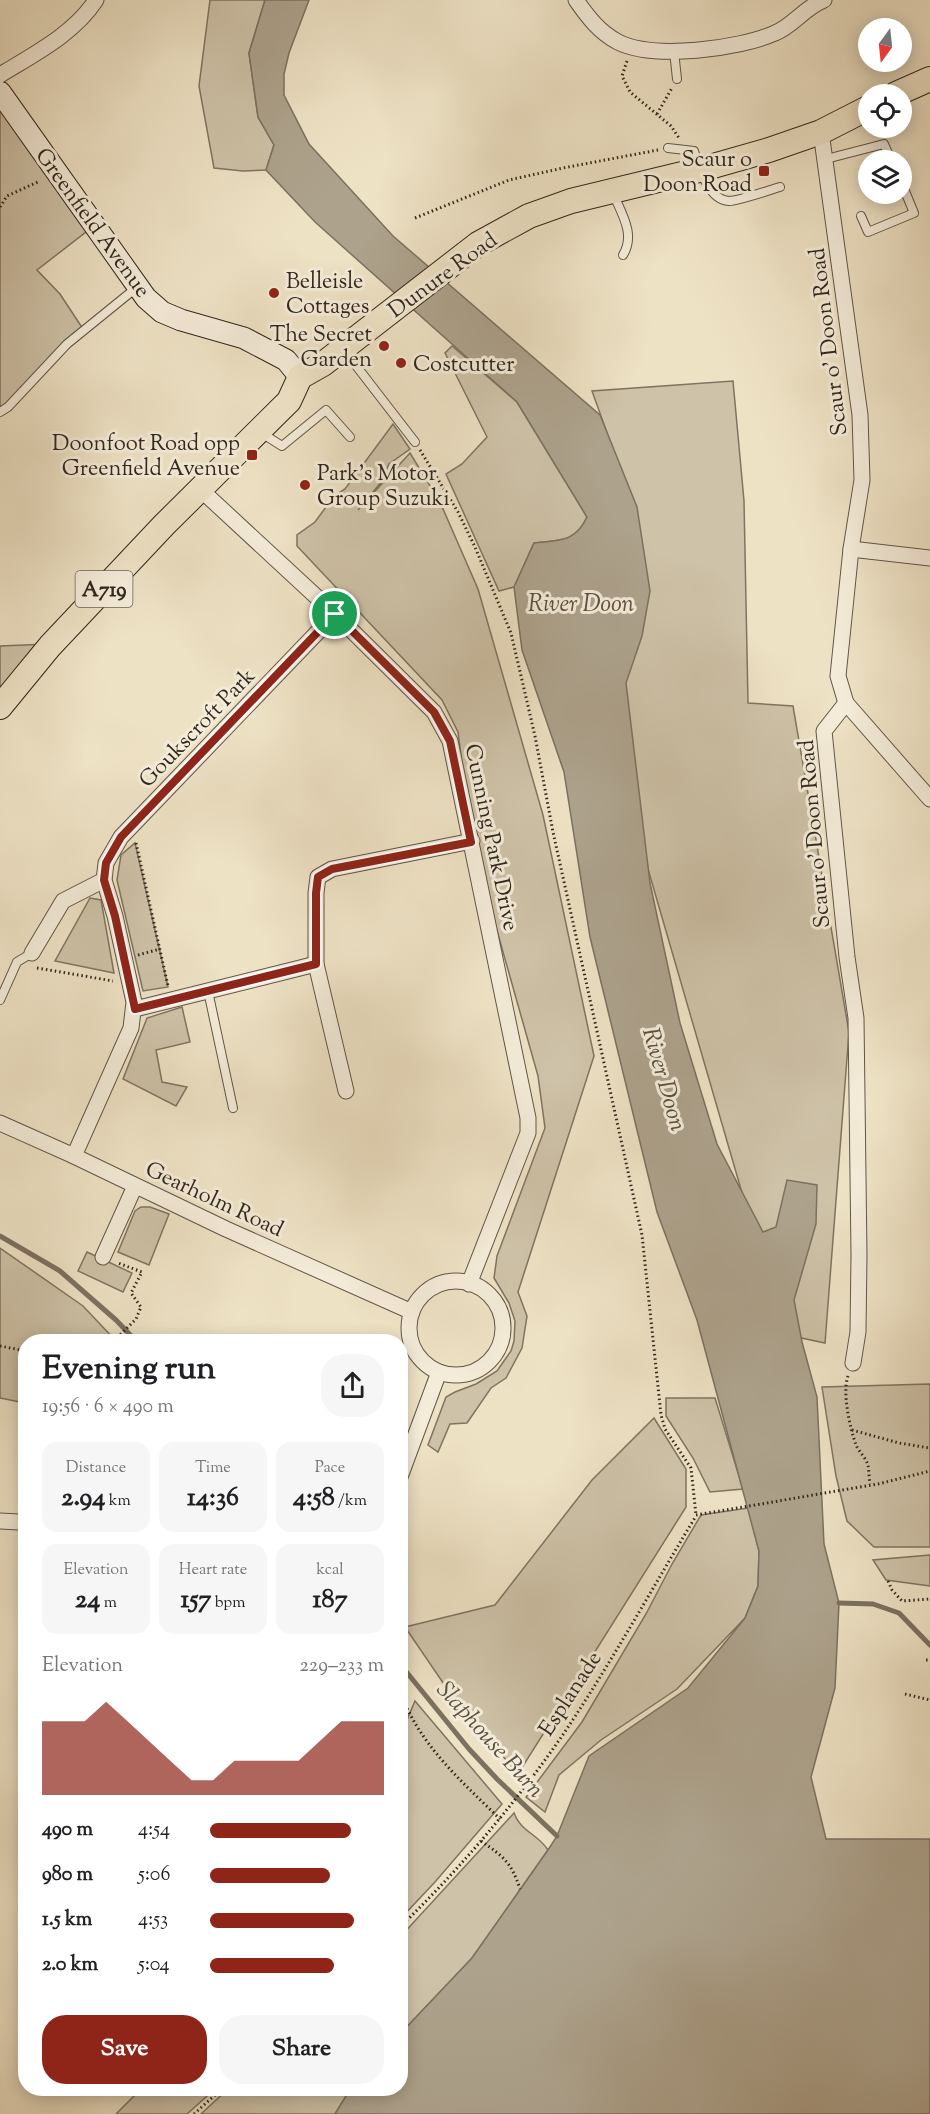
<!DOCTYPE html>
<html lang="en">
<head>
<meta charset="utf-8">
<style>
  body { margin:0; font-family:"Sorts Mill Goudy",serif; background:#f6f6f6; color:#202124; height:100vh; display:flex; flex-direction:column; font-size:22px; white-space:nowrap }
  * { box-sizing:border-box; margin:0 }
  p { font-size:20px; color:#757577 }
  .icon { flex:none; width:33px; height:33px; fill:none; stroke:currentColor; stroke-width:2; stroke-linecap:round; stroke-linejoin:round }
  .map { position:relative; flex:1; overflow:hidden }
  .sheet { position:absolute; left:18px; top:1334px; width:390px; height:762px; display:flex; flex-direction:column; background:#fff; border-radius:24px; box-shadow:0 3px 15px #0003 }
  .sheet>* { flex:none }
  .needle { width:39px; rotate:195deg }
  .tools { position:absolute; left:858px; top:18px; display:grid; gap:12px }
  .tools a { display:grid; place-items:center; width:54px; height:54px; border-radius:50%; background:#fff; box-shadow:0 3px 15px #0003; font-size:30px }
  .pin { position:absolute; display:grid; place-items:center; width:51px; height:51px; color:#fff; margin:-26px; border:3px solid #fff; border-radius:50%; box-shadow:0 2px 6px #0007 }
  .round { display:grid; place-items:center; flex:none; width:63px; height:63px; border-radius:24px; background:#f6f6f6 }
  .headline { display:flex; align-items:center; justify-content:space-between; height:102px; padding:0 24px }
  h1 { font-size:33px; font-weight:800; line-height:45px }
  .metrics { display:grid; grid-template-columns:repeat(3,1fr); gap:9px; height:102px; padding:6px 24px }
  .metrics div { display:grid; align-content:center; border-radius:15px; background:#f6f6f6; text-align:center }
  .metrics b { font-size:26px; font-weight:800 }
  .metrics small { font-size:16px; font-weight:400 }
  .metrics p { font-size:16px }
  .chart { height:168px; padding:12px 24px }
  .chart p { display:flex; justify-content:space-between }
  .chart svg { width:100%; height:108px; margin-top:6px; fill:#8f2418; opacity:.7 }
  .primary-button { display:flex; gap:12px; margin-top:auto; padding:12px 24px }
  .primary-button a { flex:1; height:69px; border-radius:24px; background:#8f2418; color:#fff; font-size:24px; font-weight:800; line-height:69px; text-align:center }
  .primary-button a+a { background:#f6f6f6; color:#202124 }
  ul { padding:0 24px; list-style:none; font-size:20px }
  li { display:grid; grid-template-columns:96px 72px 1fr; align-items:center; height:45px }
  li i { height:15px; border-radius:8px; background:#8f2418 }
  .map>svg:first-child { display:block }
  .green { fill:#cec2a8; stroke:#7f7462; stroke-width:1.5 }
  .water { fill:#ada28c; stroke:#7b7160; stroke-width:1.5 }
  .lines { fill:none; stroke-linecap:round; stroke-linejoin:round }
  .stream { stroke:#7b7160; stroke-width:5 }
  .lane-casing { stroke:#605647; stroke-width:10 }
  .street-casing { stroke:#605647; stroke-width:17 }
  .secondary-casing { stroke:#30271d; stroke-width:23 }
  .primary-casing { stroke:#30271d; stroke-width:26 }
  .path { stroke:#30271d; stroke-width:3; stroke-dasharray:1.5 3; stroke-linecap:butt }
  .lane { stroke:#f4ecd9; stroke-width:8 }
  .street { stroke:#f4ecd9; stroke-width:15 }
  .secondary { stroke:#f4ecd9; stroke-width:21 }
  .primary { stroke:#eee2c5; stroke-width:24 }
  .route-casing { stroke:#fff; stroke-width:12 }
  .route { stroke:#8f2418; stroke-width:8 }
  .poi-dot { fill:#8f2418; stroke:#f4ecd9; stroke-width:2 }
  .labels { text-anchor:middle; stroke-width:6; stroke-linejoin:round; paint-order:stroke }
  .shield { fill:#f4ecd9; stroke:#6b6255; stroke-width:1.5 }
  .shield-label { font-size:21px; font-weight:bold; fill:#30271d }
  .poi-label { font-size:22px; fill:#30271d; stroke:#f4ecd9; text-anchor:end }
  .street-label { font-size:22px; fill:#30271d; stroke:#f4ecd9 }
  .water-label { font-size:24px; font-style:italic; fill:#5c5244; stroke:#f4ecd9 }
</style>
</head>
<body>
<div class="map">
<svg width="930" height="2114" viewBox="0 0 930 2114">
  <rect width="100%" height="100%" fill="#eee2c5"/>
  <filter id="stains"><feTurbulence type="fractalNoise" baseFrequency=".00333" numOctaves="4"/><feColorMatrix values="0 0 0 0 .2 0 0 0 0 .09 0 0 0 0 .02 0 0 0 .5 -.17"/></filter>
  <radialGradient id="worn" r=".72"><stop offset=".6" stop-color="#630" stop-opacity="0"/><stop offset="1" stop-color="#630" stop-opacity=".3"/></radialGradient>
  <g class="green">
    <polygon points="210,0 265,0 249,53 258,117 274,145 266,170 243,171 214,168 199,86"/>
    <polygon points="0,92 95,225 37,270 60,294 83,329 0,412"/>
    <path d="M 452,346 L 517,402 L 587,517 C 575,543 559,540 534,543 L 514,587 L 499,591 L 446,474 L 462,464 L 487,437 L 445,353 Z"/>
    <polygon points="733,381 744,501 748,703 793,706 849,1032 825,1343 783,1334 603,714 620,469 592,391"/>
    <polygon points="393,424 410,449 389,464 382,481 358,510 410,453 440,502 478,589 543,815 594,1056 518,1292 527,1316 522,1348 506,1378 491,1388 467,1423 450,1424 438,1452 428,1445 446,1397 455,1392 476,1384 497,1371 511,1351 514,1341 515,1321 509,1303 494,1278 497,1256 545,1128 538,1076 472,842 458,732 442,700 297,546 297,535 315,522 334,496 345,489"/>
    <polygon points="47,644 0,706 0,646"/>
    <polygon points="135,843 168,987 143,991 117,880 121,855"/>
    <polygon points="90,898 101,900 114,973 55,961"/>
    <polygon points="182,1007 190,1042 156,1050 162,1082 187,1087 176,1106 123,1079 147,1018"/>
    <polygon points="141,1207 150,1207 169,1214 149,1265 118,1252 135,1211"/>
    <polygon points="0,1248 83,1306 116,1341 26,1341 25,1403 0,1398"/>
    <polygon points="87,1252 132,1273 123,1292 78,1271"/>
    <polygon points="930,1384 930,1547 874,1547 847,1521 836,1476 822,1387"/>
    <polygon points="666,1398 715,1398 743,1489 710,1492 693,1458 666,1416"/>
    <polygon points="654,1418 686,1469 686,1507 518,1774 452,1696 405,1627 495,1605 592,1480"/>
    <polygon points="748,1508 759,1551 758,1586 745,1618 677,1689 601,1740 559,1775 545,1812 526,1797 582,1722 646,1614 672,1564 701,1515"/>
    <polygon points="930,1555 930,1586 886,1580 873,1560"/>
    <polygon points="415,1701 502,1804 435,1882 401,1918 401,1734"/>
    <path d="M 514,1813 C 520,1831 539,1835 548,1850 L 472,1958 L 401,2033 L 401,1936 Z"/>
    <polygon points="142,2088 216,2088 187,2114 116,2114"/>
    <polygon points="229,2088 351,2088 335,2114 201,2114"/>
  </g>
  <path class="water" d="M 265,0 L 309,0 L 289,53 L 284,74 L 284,95 L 309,144 L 393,236 L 600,415 L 637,507 L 650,591 L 642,636 L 626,683 L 650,883 L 680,1023 L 717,1144 L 763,1232 L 776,1227 L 787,1180 L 817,1185 L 816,1224 L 794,1300 L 802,1342 L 817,1397 L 824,1544 L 839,1603 L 835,1688 L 811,1777 L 826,1839 L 930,1839 L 930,2114 L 335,2114 L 351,2088 L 400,2088 L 401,2033 L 472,1958 L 548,1850 L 557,1836 L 589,1756 L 688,1688 L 745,1618 L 758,1586 L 759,1551 L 697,1320 L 657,1212 L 590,937 L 564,772 L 522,650 L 514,587 L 534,543 C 559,540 575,543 587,517 L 517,402 L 315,222 L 266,170 L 274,145 L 258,117 L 249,53 Z"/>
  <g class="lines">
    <g class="stream">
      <polyline points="0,1236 60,1271 116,1320 136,1341"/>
      <polyline points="839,1603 873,1604 899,1613 930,1645"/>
      <polyline points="400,1664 469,1749 497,1779 557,1836"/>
    </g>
    <defs>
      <g id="lane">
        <polyline points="674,51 677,79"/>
        <path d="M 668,148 L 694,151 C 699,167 708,200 729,201 C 739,201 769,190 780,187"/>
        <polyline points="826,159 884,144 891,160"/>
        <path d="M 613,193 C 621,213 636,234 623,255"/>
        <polyline points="861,216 868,232 914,213 902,184"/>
        <polyline points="344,350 415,442"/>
        <polyline points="0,412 8,407 67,344 136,288"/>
        <polyline points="263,434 282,446 326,410 350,437"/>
        <polyline points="208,991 233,1108"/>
        <polyline points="0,1000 17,962 32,953"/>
      </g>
      <g id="street">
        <path d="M 576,0 C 588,17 599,32 618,42 C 654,60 739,49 775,33 C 793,26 805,7 824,0"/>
        <path d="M 0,75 C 34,54 74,34 96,0"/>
        <polyline points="821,132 860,415 862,480 851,549 838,676 846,703 930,799"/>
        <polyline points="200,489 335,614 434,712 450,741 528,1118 528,1133 469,1284"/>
        <polyline points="851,549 930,558"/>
        <polyline points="846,703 824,731 847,957 856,1018 859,1255 858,1332 853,1363"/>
        <polyline points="32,953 63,901 104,880"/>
        <polyline points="135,1009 316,964"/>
        <polyline points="346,1091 316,964 316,893 318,877 332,869 472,841"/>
        <polyline points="0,1123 74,1156 226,1229 412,1312"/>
        <polyline points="74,1156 131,1028 134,1002 115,916 104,880 106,863 121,837 335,614"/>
        <polyline points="103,1257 135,1186"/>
        <circle cx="456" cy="1328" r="47"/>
        <polyline points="400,1477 439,1372"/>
        <polyline points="0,1521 19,1522 26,1525"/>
      </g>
      <polyline id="secondary" points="0,92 146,298 162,312 181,320 244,338 286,360 300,377"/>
      <g id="primary">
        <polyline points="896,94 930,79"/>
        <polyline points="0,707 50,646 164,525 289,401 300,377 323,364 478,244 529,216 571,201 699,170 769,150 821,132 868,108"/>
      </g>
    </defs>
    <use href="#lane" class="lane-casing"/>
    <use href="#street" class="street-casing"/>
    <use href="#secondary" class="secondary-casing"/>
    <use href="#primary" class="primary-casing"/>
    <g class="path">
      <polyline points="627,61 622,76 630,92 671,126 679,138"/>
      <polyline points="657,114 672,88"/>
      <polyline points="0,207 7,196 40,181"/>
      <polyline points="415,218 509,180 563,168 658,150"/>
      <polyline points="420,450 458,512 475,547 511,633 535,736 553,832 642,1235 661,1415 665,1429 691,1468 696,1515"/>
      <polyline points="136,843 168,986"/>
      <polyline points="138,955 160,949"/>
      <polyline points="37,968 113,981"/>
      <polyline points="114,1341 136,1319 141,1307 131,1293 142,1272 118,1263"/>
      <polyline points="0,1346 26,1351"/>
      <path d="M 848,1376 C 842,1393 850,1428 856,1445 C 859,1452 866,1458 868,1465 C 869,1471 869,1478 870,1484"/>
      <polyline points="852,1430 899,1443 930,1448"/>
      <polyline points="696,1515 878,1484 930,1471"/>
      <polyline points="888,1581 892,1590 902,1601 930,1599"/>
      <polyline points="926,1660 930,1660"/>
      <path d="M 400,1692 C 420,1745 460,1780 500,1819"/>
      <polyline points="905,1694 930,1700"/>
      <path d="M 481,1841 C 504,1857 511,1862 520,1889"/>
      <path d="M 400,1927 C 459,1870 513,1806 560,1739 C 609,1667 651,1590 696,1516"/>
      <polyline points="194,2114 223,2088"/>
    </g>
    <use href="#lane" class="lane"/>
    <use href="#street" class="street"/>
    <use href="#secondary" class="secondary"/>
    <use href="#primary" class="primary"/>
  </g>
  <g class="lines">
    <defs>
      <polygon id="route" points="335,614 434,712 450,741 471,842 332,869 318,877 316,893 316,964 135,1009 115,916 104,880 106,863 121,837"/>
    </defs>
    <use href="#route" class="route-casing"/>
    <use href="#route" class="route"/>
  </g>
  <g class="poi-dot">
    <rect x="758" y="165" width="12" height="12" rx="3"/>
    <circle cx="274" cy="293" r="6"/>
    <circle cx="384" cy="346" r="6"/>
    <circle cx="401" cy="363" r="6"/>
    <rect x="246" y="449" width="12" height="12" rx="3"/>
    <circle cx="305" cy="485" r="6"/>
  </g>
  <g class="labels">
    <rect class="shield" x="75.5" y="571" width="57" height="36" rx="4.5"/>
    <g class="shield-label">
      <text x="104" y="596">A719</text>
    </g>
    <g class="poi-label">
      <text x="752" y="166">Scaur o<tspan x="752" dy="25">Doon Road</tspan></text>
      <text x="286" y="288" text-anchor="start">Belleisle<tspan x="286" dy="25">Cottages</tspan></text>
      <text x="372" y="341">The Secret<tspan x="372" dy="25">Garden</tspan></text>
      <text x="413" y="371" text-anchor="start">Costcutter</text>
      <text x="240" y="450">Doonfoot Road opp<tspan x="240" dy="25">Greenfield Avenue</tspan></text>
      <text x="317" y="480" text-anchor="start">Park's Motor<tspan x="317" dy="25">Group Suzuki</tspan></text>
    </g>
    <g class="street-label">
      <text transform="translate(94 222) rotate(54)" y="8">Greenfield Avenue</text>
      <text transform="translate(442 274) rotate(-36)" y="8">Dunure Road</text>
      <text transform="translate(827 342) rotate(-97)" y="8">Scaur o' Doon Road</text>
      <text transform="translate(196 727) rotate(-46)" y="8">Goukscroft Park</text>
      <text transform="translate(813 834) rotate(-95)" y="8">Scaur o' Doon Road</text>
      <text transform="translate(493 837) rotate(78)" y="8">Cunning Park Drive</text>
      <text transform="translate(215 1198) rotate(25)" y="8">Gearholm Road</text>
      <text transform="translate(569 1693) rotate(-57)" y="8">Esplanade</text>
    </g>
    <g class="water-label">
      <text x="581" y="611">River Doon</text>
      <text transform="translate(665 1079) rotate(74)" y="8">River Doon</text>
      <text transform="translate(491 1739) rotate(48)" y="8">Slaphouse Burn</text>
    </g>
  </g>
  <rect width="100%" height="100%" filter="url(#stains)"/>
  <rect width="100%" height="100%" fill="url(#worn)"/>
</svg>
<div class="tools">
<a><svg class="needle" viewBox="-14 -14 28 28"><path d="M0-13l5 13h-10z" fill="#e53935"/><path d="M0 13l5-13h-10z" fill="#757577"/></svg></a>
<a><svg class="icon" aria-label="locate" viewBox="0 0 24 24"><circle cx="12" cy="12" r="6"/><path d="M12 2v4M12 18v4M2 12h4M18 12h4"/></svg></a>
<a><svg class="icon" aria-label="layers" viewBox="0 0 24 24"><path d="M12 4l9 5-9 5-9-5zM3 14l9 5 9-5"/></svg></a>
</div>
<div class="pin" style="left:335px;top:614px;background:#1e9e55"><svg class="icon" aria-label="arrive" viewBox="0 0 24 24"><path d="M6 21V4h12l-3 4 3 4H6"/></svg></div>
<section class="sheet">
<div class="headline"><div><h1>Evening run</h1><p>19:56 · 6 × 490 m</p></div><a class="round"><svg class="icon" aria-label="share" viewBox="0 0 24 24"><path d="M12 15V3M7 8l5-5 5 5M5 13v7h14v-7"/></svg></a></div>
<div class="metrics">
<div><p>Distance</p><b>2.94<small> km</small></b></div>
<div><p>Time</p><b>14:36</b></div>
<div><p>Pace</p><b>4:58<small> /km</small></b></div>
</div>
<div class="metrics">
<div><p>Elevation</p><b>24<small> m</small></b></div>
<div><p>Heart rate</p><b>157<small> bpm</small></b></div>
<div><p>kcal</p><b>187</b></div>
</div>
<div class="chart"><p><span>Elevation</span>229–233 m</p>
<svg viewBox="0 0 160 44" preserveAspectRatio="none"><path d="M0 44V14L10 14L20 14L30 6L40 14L50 22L60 30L70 38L80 38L90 30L100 30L110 30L120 30L130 22L140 14L150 14L160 14V44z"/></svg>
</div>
<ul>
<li><b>490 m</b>4:54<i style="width:81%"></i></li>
<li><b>980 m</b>5:06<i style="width:69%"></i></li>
<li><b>1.5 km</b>4:53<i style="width:83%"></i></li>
<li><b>2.0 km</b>5:04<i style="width:71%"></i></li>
</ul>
<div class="primary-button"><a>Save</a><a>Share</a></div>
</section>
</div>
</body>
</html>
